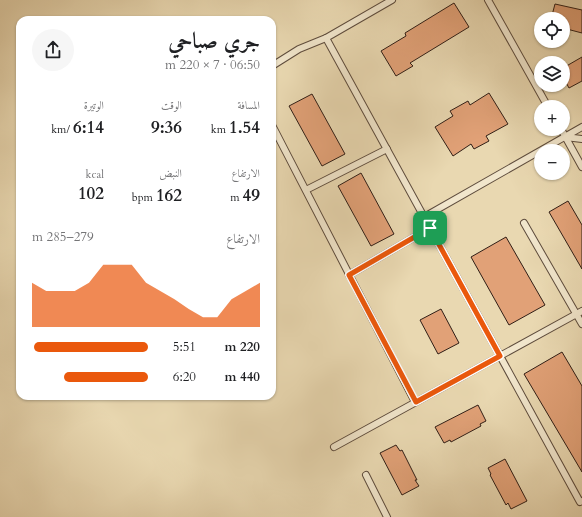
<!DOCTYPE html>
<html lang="ar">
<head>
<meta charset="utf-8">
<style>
  body { margin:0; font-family:Cardo,Amiri,serif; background:#f6f6f6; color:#202124; direction:rtl; height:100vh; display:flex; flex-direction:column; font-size:15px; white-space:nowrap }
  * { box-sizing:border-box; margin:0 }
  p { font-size:13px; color:#757577 }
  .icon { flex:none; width:22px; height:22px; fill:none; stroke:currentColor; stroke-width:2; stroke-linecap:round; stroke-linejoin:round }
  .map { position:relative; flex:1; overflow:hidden; direction:ltr }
  .drawer { position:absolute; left:16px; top:16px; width:260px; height:384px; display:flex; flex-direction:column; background:#fff; border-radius:12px; box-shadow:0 1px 3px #0004; direction:rtl }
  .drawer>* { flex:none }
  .controls { position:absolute; left:534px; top:12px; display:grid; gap:8px }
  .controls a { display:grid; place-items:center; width:36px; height:36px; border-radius:50%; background:#fff; box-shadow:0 1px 3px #0004; font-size:20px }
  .pin { position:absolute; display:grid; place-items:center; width:34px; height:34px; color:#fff; margin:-17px; border-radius:8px; box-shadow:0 2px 6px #0006 }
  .round { display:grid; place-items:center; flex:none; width:42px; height:42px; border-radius:21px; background:#f6f6f6 }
  .overview { display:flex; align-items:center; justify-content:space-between; height:68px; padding:0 16px }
  h1 { font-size:22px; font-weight:600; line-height:30px }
  .figures { display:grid; grid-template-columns:repeat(3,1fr); gap:6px; height:68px; padding:4px 16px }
  .figures div { display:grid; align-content:center }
  .figures b { font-size:17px; font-weight:600 }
  .figures small { font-size:11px; font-weight:400 }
  .figures p { font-size:11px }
  .chart { height:112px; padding:8px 16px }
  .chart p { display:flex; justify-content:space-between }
  .chart svg { width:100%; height:72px; margin-top:4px; fill:#ea580c; opacity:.7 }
  ul { padding:0 16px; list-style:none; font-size:13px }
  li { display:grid; grid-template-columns:64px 48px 1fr; align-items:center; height:30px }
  li i { height:10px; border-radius:5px; background:#ea580c }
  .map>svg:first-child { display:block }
  .building { fill:#e1a177; stroke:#301e16 }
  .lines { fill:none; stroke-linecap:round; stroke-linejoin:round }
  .lane-casing { stroke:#5e4c3d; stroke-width:8 }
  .lane { stroke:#f1e6cc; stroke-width:6 }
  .route-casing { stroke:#fff; stroke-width:8 }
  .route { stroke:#ea580c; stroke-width:5 }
</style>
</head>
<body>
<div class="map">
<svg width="582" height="517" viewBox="0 0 582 517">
  <rect width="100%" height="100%" fill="#e9d8b1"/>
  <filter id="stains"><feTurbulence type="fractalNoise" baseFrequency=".005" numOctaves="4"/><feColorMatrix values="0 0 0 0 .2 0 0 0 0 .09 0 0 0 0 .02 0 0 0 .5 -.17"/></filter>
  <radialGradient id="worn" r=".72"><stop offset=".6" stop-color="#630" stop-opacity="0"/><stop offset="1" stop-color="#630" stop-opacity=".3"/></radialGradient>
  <g class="building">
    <polygon points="454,3 469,27 410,63 413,66 396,76 381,51 406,36 405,33"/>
    <polygon points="555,4 582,10 582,33 563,28 563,19 551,19"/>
    <polygon points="582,57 582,81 569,88 563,77 563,68"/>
    <polygon points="489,93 508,124 486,136 489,141 474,149 471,144 453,156 435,127 453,116 450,111 468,101 470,105"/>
    <polygon points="312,94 345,154 322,166 289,106"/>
    <polygon points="361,173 394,234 371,246 338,186"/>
    <polygon points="568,201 582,225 582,269 549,212"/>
    <polygon points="506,237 545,305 509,325 471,257"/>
    <polygon points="441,309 459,343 438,354 420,320"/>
    <polygon points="562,352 582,386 582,472 524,374"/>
    <polygon points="478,405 486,421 480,424 481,426 451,442 450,440 444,443 435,427"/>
    <polygon points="396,445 400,451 402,450 417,480 415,480 419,486 402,495 380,453"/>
    <polygon points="505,459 527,501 511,509 508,503 506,505 490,475 491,474 488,468"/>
  </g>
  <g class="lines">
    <defs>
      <g id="lane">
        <polyline points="392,0 326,38 580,502 582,501"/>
        <polyline points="488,0 548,107"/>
        <polyline points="272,66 299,49 326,38"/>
        <polyline points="272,125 415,402"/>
        <polyline points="561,129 582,167"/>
        <polyline points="565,137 582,139"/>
        <polyline points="306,190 387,149"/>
        <polyline points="424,217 582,127"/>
        <polyline points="524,223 582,324"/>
        <polyline points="349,275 430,228"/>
        <polyline points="334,447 582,311"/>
        <polyline points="366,475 387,517"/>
      </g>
    </defs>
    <use href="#lane" class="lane-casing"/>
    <use href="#lane" class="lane"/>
  </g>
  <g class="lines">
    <defs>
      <polygon id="route" points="430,228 500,356 416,402 349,275"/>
    </defs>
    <use href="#route" class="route-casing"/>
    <use href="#route" class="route"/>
  </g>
  <rect width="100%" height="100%" filter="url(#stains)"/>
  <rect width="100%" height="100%" fill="url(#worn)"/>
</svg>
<div class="controls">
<a><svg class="icon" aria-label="locate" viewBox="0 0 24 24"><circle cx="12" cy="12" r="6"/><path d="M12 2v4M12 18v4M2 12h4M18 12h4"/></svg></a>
<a><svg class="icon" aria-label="layers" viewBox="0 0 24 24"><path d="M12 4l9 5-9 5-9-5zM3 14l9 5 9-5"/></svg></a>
<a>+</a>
<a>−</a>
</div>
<div class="pin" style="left:430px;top:228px;background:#1e9e55"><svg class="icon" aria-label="arrive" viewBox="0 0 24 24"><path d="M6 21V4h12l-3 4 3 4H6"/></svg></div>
<section class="drawer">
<div class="overview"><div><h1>جري صباحي</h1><p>06:50 · 7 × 220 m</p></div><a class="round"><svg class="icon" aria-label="share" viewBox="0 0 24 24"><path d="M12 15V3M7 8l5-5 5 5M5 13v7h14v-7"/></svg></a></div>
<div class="figures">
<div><p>المسافة</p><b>1.54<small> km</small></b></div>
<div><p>الوقت</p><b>9:36</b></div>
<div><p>الوتيرة</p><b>6:14<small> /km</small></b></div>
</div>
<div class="figures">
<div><p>الارتفاع</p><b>49<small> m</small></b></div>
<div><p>النبض</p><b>162<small> bpm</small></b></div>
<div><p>kcal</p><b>102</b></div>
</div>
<div class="chart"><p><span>الارتفاع</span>279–285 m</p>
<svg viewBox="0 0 160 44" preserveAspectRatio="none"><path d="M0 44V17L10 22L20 22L30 22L40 17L50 6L60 6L70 6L80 17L90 22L100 27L110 33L120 38L130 38L140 27L150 22L160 17V44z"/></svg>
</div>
<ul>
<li><b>220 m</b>5:51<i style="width:98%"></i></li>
<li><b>440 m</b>6:20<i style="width:72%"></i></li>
</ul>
</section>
</div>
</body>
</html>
